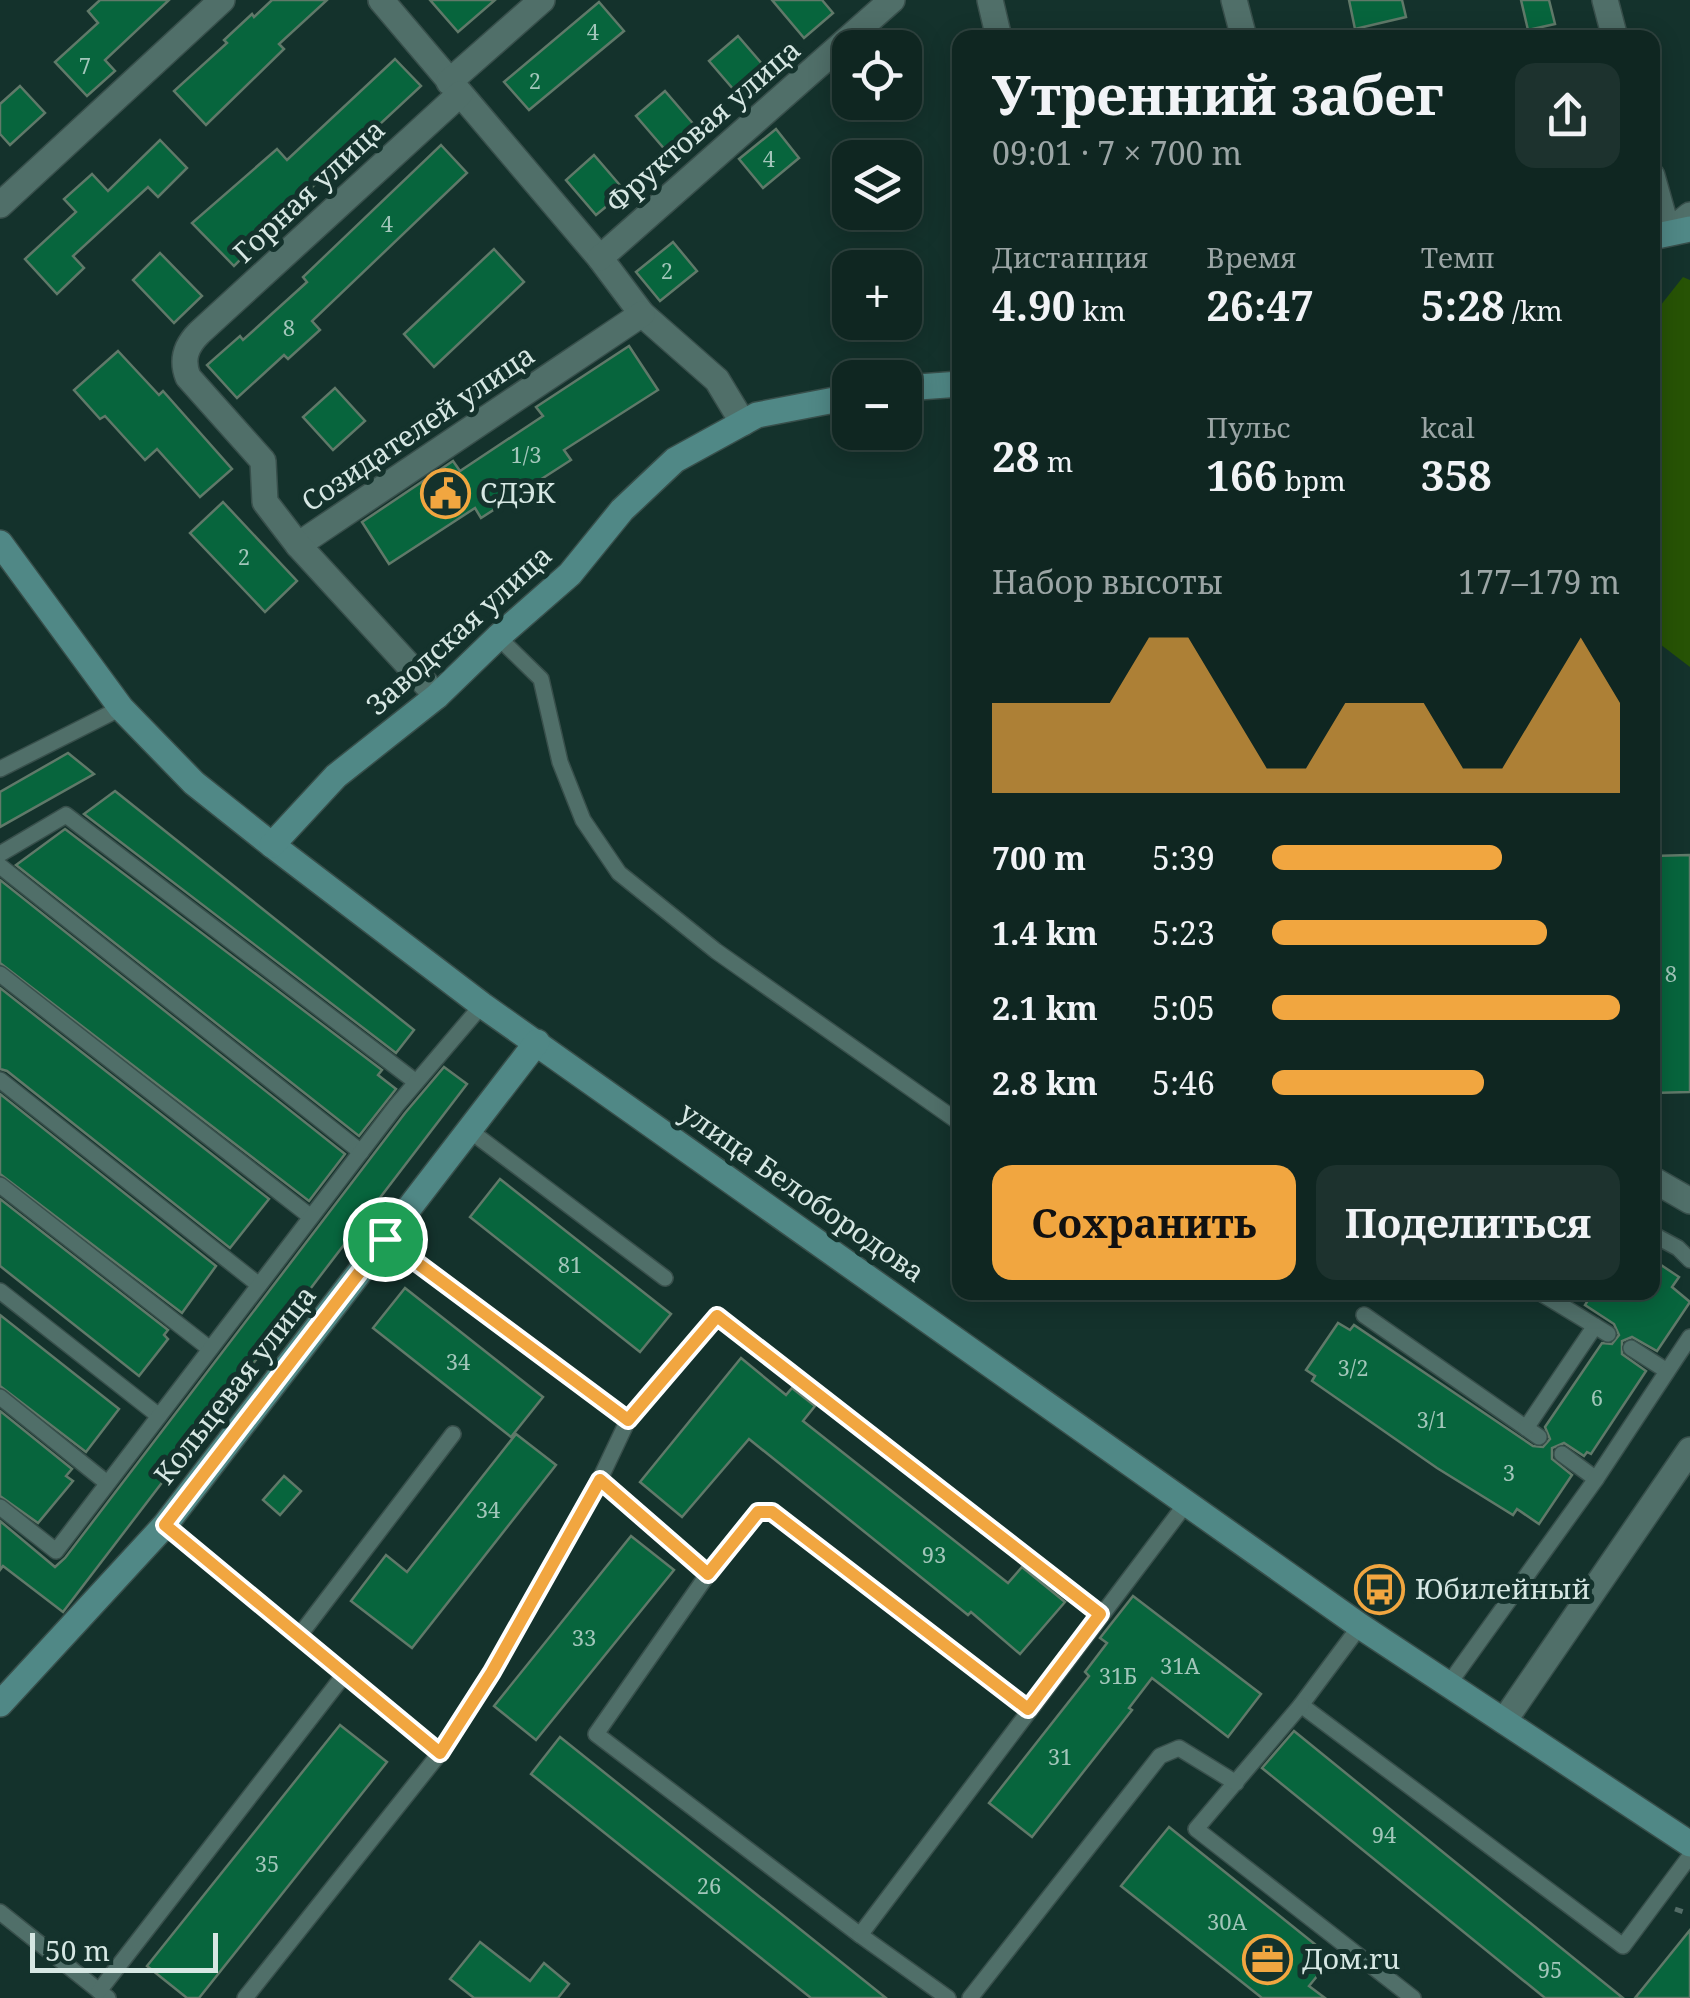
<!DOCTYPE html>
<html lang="ru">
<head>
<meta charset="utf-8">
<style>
  body { margin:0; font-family:"Noto Serif",serif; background:#1d322e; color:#f1f3f6; height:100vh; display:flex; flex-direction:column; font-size:38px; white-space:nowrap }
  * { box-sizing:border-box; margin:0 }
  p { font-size:32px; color:#9ba5a5 }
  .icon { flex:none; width:55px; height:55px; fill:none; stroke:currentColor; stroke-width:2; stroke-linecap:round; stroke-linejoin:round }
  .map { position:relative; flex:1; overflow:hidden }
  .panel { position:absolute; left:952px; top:30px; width:708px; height:1270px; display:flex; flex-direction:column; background:#0f2621; border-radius:20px; box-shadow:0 5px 25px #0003,0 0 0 2px #2f433f }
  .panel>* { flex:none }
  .tools { position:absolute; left:832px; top:30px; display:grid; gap:20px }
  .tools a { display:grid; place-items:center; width:90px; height:90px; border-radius:20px; background:#0f2621; box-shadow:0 5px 25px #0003,0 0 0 2px #2f433f; font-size:50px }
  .scale { position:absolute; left:30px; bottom:25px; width:188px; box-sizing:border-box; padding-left:10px; border:5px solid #d6e7e3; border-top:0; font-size:28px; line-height:35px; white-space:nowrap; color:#d6e7e3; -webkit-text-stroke:8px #14322c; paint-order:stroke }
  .pin { position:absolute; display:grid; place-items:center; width:85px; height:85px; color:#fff; margin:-42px; border:5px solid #fff; border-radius:50%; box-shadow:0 2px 10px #0007 }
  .round { display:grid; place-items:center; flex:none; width:105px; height:105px; border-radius:20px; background:#1d322e }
  .summary { display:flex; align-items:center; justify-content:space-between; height:170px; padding:0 40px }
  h1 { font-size:55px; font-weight:700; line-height:75px }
  .metrics { display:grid; grid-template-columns:repeat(3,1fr); gap:15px; height:170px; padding:10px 40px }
  .metrics div { display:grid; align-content:center }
  .metrics b { font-size:42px; font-weight:700 }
  .metrics small { font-size:28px; font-weight:400 }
  .metrics p { font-size:28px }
  .chart { height:280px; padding:20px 40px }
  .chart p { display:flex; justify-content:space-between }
  .chart svg { width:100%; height:180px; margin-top:10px; fill:#f1a640; opacity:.7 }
  .cta { display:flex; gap:20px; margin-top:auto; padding:20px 40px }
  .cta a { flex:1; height:115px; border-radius:20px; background:#f1a640; color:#111; font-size:40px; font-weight:700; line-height:115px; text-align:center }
  .cta a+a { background:#1d322e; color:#f1f3f6 }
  ul { padding:0 40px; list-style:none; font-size:32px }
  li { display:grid; grid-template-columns:160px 120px 1fr; align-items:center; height:75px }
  li i { height:25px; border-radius:12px; background:#f1a640 }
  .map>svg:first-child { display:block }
  .green { fill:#275305 }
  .building { fill:#07653d; stroke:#607969; stroke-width:2.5 }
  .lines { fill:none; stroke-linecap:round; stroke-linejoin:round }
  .lane-casing { stroke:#384f4b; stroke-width:18 }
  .street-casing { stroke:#384f4b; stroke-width:28 }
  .secondary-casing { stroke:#384f4b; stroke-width:28 }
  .path { stroke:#536c67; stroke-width:5; stroke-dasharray:8 8; stroke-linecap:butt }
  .lane { stroke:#506f69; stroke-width:15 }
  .street { stroke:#506f69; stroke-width:25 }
  .secondary { stroke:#508886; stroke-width:25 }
  .route-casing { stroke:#fff; stroke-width:20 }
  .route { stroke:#f1a640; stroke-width:12 }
  .labels { text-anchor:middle; stroke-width:10; stroke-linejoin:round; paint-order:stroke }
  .number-label { font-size:22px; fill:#a2c6ba }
  .street-label { font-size:28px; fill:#d6e7e3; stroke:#14322c }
  .poi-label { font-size:28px; fill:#d6e7e3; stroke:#14322c; text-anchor:start }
</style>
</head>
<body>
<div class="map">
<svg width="1690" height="1998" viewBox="0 0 1690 1998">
  <rect width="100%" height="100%" fill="#14322c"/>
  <polygon class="green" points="1683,277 1690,280 1690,667 1652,638 1653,315"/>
  <g class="building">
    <polygon points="100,0 169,0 105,60 115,71 87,96 55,62 98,23 88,11"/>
    <polygon points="272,0 327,0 279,44 284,49 206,125 174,91 227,43 224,40 252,14 254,17"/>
    <polygon points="430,0 495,0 458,32"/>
    <polygon points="772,0 822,0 833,13 804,38"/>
    <polygon points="1349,0 1402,0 1406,17 1355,29"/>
    <polygon points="1521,0 1549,0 1555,24 1528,30"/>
    <polygon points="599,2 624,31 529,110 504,82"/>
    <polygon points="738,36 769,72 740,97 709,61"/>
    <polygon points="395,59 421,86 311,188 316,194 287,219 284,216 234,266 192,223 277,149 287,160"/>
    <polygon points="20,86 45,113 10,145 0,134 0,104"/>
    <polygon points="665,91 696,127 667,152 636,116"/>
    <polygon points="776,129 799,158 763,188 739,159"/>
    <polygon points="160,140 187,168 158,197 148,187 73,256 84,268 57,294 25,259 76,212 64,199 92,174 108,191"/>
    <polygon points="441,145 467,173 312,321 320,330 288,359 284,355 237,398 207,365 240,336 243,340 307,282 303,277"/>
    <polygon points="594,155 625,191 596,215 566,180"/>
    <polygon points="673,242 697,271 660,301 636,272"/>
    <polygon points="494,249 524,282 434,367 404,334"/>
    <polygon points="160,253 202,296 174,323 133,280"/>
    <polygon points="629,346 658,390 564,450 571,460 481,518 475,508 389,564 362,522 453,461 460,471 543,416 536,407"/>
    <polygon points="118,351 159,395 163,391 232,469 200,497 157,449 145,460 105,416 100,419 74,390"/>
    <polygon points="335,388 365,421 333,450 303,417"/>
    <polygon points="223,502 297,581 265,612 190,533"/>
    <polygon points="68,753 94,774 0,827 0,792"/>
    <polygon points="115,791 414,1030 396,1053 84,814"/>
    <polygon points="65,829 382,1070 378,1075 396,1089 359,1136 16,865"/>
    <polygon points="1690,855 1690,1092 1652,1093 1652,856"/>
    <polygon points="0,880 345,1154 309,1201 0,963"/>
    <polygon points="0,988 269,1199 230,1248 7,1071 0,1069"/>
    <polygon points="444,1067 467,1084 63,1612 3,1566 0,1570 0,1521 55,1567 65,1558 405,1113"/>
    <polygon points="0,1094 216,1266 182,1313 0,1174"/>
    <polygon points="500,1179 671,1314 640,1352 470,1217"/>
    <polygon points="0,1199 168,1330 164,1335 168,1339 139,1376 0,1266"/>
    <polygon points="1652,1259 1679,1277 1672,1287 1690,1302 1657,1351 1632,1337 1622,1341 1622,1354 1646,1371 1591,1454 1587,1452 1584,1456 1564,1443 1552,1448 1552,1459 1572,1475 1539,1524 1517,1509 1513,1515 1437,1468 1312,1381 1315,1376 1306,1370 1338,1323 1350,1330 1354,1325 1533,1446 1543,1447 1550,1439 1545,1427 1602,1343 1612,1344 1619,1335 1614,1324 1585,1305 1593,1292 1652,1292"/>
    <polygon points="405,1288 543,1397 511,1437 373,1328"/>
    <polygon points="0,1315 119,1409 86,1452 0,1386"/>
    <polygon points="741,1358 786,1395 792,1388 815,1406 803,1421 1008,1583 1022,1567 1065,1602 1020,1654 971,1612 968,1615 749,1439 682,1517 640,1482"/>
    <polygon points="0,1411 72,1469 66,1476 73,1481 38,1523 0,1496"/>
    <polygon points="516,1434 556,1465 412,1648 351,1601 386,1555 407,1572"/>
    <polygon points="284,1476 301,1491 280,1515 263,1500"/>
    <polygon points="631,1536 674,1570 536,1740 494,1706"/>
    <polygon points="1133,1596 1261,1694 1228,1737 1152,1678 1129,1708 1132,1710 1032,1837 989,1803 1089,1676 1085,1672 1107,1643 1100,1638"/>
    <polygon points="340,1725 387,1762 199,1998 187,1998 147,1966"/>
    <polygon points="1294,1731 1508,1905 1623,1998 1545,1998 1262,1768"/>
    <polygon points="560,1737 886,1998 811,1998 531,1774"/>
    <polygon points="1169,1827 1332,1958 1309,1986 1325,1998 1262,1998 1121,1886"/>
    <polygon points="1690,1930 1690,1998 1635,1998"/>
    <polygon points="480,1942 530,1981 544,1963 569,1984 558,1998 474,1998 450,1979"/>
  </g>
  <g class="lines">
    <defs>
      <g id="lane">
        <polyline points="498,637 541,679 560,762 583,820 619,873 716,951 960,1123"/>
        <polyline points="0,769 121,708"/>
        <polyline points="0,854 66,815 416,1082"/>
        <polyline points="0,866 361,1152"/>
        <polyline points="0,974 311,1217"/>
        <polyline points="0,1080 259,1285"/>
        <polyline points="469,1130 665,1278"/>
        <polyline points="0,1185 210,1349"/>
        <polyline points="1652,1234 1678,1248 1690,1260"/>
        <polyline points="385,1239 628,1420"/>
        <polyline points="0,1291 159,1416"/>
        <polyline points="1539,1292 1595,1326"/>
        <polyline points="1364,1315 1539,1437"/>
        <polyline points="1631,1348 1667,1371"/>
        <polyline points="0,1397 107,1483"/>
        <polyline points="1526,1428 1595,1326 1608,1334"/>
        <polyline points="1562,1454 1596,1479"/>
        <polyline points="600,1479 708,1574 758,1512 772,1512 1029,1709"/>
        <polyline points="0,1507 56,1551 396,1106 482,1005"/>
        <polyline points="165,1525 440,1753 245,1998"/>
        <polyline points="708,1574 596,1734 860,1935"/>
        <polyline points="1360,1626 1301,1705 1623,1946 1690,1856"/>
        <polyline points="299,1636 453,1434"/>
        <polyline points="1448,1685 1596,1479 1690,1337"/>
        <polyline points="1301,1705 1196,1829 1413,1998"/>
        <polyline points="440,1753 492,1672 600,1479 628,1420 717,1316 1101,1614"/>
        <polyline points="0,1912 108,1998"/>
        <polyline points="99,1991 344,1675"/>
        <polyline points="948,1998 860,1935 1188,1501"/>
        <polyline points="970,1998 1160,1756 1179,1748 1236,1783"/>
      </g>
      <g id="street">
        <polyline points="381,0 600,258 642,314 717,380 743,423"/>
        <polyline points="990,0 999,38"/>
        <polyline points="1234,0 1244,38"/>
        <polyline points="1605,0 1615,38"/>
        <polyline points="449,82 542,0"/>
        <polyline points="1652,176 1668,233 1690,215"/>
        <polyline points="0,205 222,0"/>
        <polyline points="600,258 892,0"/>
        <polyline points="298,545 642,314"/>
        <path d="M 437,696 L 298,545 L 265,502 L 263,461 L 188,377 C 181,359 186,346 199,333 L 460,94"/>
        <polyline points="1652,1179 1690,1201"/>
        <polyline points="1504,1721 1690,1450"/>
      </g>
      <g id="secondary">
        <polyline points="1652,237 1690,229"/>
        <polyline points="905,388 960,384"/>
        <polyline points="0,543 121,708 194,783 272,845 482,1005 1360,1626 1690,1844"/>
        <polyline points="272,845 336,776 437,696 498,637 570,574 622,510 675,460 757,415 850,397"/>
        <polyline points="0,1704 165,1525 537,1042"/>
      </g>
    </defs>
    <use href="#lane" class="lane-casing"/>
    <use href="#street" class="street-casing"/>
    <use href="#secondary" class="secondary-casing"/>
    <polyline class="path" points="1675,1909 1690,1914"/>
    <use href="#lane" class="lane"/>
    <use href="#street" class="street"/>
    <use href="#secondary" class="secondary"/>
  </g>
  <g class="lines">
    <defs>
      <polygon id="route" points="385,1239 628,1420 717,1316 1100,1614 1028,1709 772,1512 758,1512 708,1574 600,1480 492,1672 440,1753 165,1525"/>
    </defs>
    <use href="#route" class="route-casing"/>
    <use href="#route" class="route"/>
  </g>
  <defs>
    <symbol id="civic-ring" viewBox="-11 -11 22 22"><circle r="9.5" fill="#14322c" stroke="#f1a640" stroke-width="1.5"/><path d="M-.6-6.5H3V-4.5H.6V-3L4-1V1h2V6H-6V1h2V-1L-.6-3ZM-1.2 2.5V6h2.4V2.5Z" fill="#f1a640"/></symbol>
    <symbol id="bus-ring" viewBox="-11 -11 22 22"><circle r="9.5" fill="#14322c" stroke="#f1a640" stroke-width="1.5"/><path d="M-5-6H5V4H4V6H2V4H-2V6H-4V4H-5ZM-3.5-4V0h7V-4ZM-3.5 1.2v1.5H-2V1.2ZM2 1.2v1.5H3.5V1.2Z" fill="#f1a640"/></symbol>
    <symbol id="office-ring" viewBox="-11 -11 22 22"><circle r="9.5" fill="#14322c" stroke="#f1a640" stroke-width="1.5"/><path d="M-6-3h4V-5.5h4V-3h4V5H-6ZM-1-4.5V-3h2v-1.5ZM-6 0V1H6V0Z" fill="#f1a640"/></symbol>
  </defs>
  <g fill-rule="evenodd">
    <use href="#civic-ring" x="418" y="466" width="55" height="55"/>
    <use href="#bus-ring" x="1352" y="1562" width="55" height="55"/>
    <use href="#office-ring" x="1240" y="1932" width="55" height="55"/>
  </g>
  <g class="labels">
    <g class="number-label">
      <text x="593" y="40">4</text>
      <text x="85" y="74">7</text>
      <text x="535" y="89">2</text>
      <text x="769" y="167">4</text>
      <text x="387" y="232">4</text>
      <text x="667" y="279">2</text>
      <text x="289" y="336">8</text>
      <text x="526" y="463">1/3</text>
      <text x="244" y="565">2</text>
      <text x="1671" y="982">8</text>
      <text x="570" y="1273">81</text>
      <text x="458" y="1370">34</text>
      <text x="1353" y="1376">3/2</text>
      <text x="1597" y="1406">6</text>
      <text x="1432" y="1428">3/1</text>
      <text x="1509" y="1481">3</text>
      <text x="488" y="1518">34</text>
      <text x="934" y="1563">93</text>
      <text x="584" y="1646">33</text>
      <text x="1180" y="1674">31А</text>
      <text x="1118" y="1684">31Б</text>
      <text x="1060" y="1765">31</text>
      <text x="1384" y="1843">94</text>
      <text x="267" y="1872">35</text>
      <text x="709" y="1894">26</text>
      <text x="1227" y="1930">30А</text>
      <text x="1550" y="1978">95</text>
    </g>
    <g class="street-label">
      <text transform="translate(703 126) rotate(-41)" y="10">Фруктовая улица</text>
      <text transform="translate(309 191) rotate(-43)" y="10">Горная улица</text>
      <text transform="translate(418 428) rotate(-34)" y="10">Созидателей улица</text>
      <text transform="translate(459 630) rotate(-42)" y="10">Заводская улица</text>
      <text transform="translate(802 1192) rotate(35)" y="10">улица Белобородова</text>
      <text transform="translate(235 1385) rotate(-52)" y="10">Кольцевая улица</text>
    </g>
    <g class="poi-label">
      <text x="480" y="503">СДЭК</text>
      <text x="1415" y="1599">Юбилейный</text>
      <text x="1302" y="1969">Дом.ru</text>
    </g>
  </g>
</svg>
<div class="tools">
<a><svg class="icon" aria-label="locate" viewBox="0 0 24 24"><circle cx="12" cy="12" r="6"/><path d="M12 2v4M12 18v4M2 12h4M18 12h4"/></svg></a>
<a><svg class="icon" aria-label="layers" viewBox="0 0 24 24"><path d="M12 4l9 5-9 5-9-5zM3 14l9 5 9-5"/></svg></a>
<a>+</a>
<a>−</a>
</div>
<div class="scale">50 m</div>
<div class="pin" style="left:385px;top:1239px;background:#1e9e55"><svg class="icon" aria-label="arrive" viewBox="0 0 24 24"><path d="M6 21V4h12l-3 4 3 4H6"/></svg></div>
<section class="panel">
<div class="summary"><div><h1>Утренний забег</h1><p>09:01 · 7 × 700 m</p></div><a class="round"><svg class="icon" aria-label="share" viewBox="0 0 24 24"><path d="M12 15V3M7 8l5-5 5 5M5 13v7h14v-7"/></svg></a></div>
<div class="metrics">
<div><p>Дистанция</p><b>4.90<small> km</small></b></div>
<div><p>Время</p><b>26:47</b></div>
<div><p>Темп</p><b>5:28<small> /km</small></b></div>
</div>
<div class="metrics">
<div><b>28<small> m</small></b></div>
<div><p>Пульс</p><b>166<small> bpm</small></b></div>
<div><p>kcal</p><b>358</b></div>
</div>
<div class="chart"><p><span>Набор высоты</span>177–179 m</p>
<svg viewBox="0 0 160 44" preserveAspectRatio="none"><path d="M0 44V22L10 22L20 22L30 22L40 6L50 6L60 22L70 38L80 38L90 22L100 22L110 22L120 38L130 38L140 22L150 6L160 22V44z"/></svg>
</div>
<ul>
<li><b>700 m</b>5:39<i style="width:66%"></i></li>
<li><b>1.4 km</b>5:23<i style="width:79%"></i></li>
<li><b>2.1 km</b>5:05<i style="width:100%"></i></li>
<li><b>2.8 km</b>5:46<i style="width:61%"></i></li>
</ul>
<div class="cta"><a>Сохранить</a><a>Поделиться</a></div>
</section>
</div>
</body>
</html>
